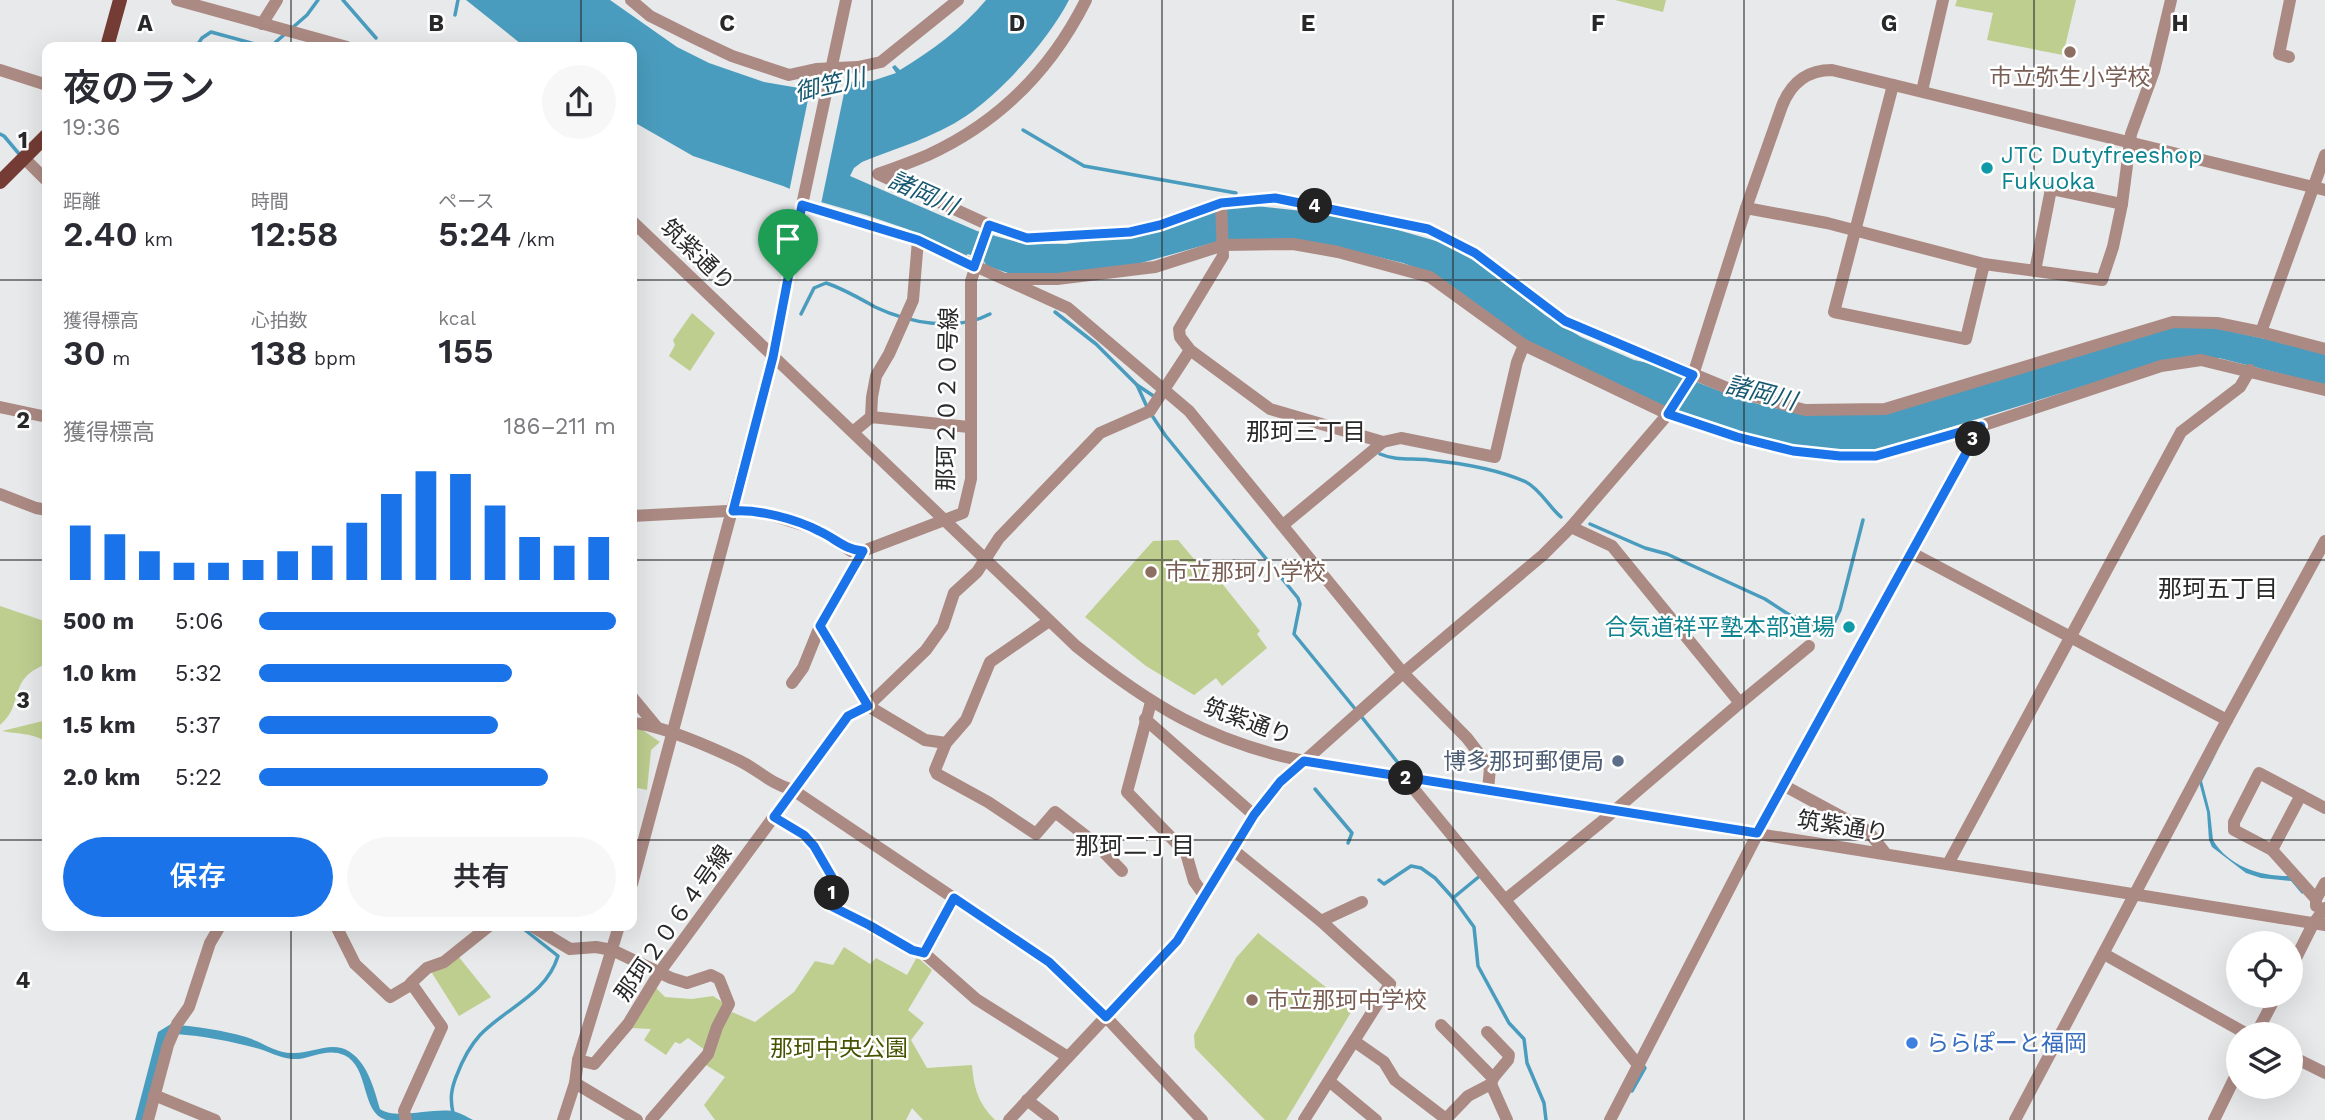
<!DOCTYPE html>
<html lang="ja">
<head>
<meta charset="utf-8">
<style>
  body { margin:0; font-family:"Work Sans","Noto Sans JP",sans-serif; background:#f7f7f7; color:#2b2b33; height:100vh; display:flex; flex-direction:column; font-size:26px; white-space:nowrap }
  * { box-sizing:border-box; margin:0 }
  p { font-size:23px; color:#7c7c81 }
  .icon { flex:none; width:38px; height:38px; fill:none; stroke:currentColor; stroke-width:2; stroke-linecap:round; stroke-linejoin:round }
  .map { position:relative; flex:1; overflow:hidden }
  .side { position:absolute; left:42px; top:42px; width:595px; height:889px; display:flex; flex-direction:column; background:#fff; border-radius:14px; box-shadow:0 7px 28px #0002 }
  .side>* { flex:none }
  .buttons { position:absolute; left:2226px; top:931px; display:grid; gap:14px }
  .buttons a { display:grid; place-items:center; width:77px; height:77px; border-radius:50%; background:#fff; box-shadow:0 7px 28px #0002; font-size:35px }
  .pin { position:absolute; display:grid; place-items:center; width:60px; height:60px; color:#fff; margin:-72px -30px; border-radius:50% 50% 50% 0; rotate:-45deg; box-shadow:0 0 7px #0007 }
  .pin .icon { rotate:45deg }
  .km { position:absolute; width:35px; height:35px; margin:-18px; border-radius:50%; background:#222; color:#fff; font-size:19px; line-height:35px; text-align:center }
  .round { display:grid; place-items:center; flex:none; width:74px; height:74px; border-radius:37px; background:#f7f7f7 }
  .head { display:flex; align-items:center; justify-content:space-between; height:119px; padding:0 21px }
  h1 { font-size:38px; font-weight:600; line-height:52px }
  .stats { display:grid; grid-template-columns:repeat(3,1fr); gap:10px; height:119px; padding:7px 21px }
  .stats div { display:grid; align-content:center }
  .stats b { font-size:35px; font-weight:600 }
  .stats small { font-size:19px; font-weight:400 }
  .stats p { font-size:19px }
  .chart { height:196px; padding:14px 21px }
  .chart p { display:flex; justify-content:space-between }
  .chart svg { width:100%; height:126px; margin-top:7px; stroke:#1a73e8; stroke-width:6 }
  .action { display:flex; gap:14px; margin-top:auto; padding:14px 21px }
  .action a { flex:1; height:80px; border-radius:42px; background:#1a73e8; color:#fff; font-size:28px; font-weight:600; line-height:80px; text-align:center }
  .action a+a { background:#f7f7f7; color:#2b2b33 }
  ul { padding:0 21px; list-style:none; font-size:23px }
  li { display:grid; grid-template-columns:112px 84px 1fr; align-items:center; height:52px }
  li i { height:18px; border-radius:9px; background:#1a73e8 }
  .map>svg:first-child { display:block }
  .green { fill:#bece8f }
  .water { fill:#4a9cbe }
  .pier { fill:#e7e9ea }
  .lines { fill:none; stroke-linecap:round; stroke-linejoin:round }
  .stream { stroke:#4a9cbe; stroke-width:3.5 }
  .minor { stroke:#ac8a84; stroke-width:12 }
  .major { stroke:#743c34; stroke-width:14 }
  .route-casing { stroke:#fff; stroke-width:14 }
  .route { stroke:#1a73e8; stroke-width:9 }
  .grid { fill:none; stroke:#29292a; stroke-width:2; stroke-opacity:0.55 }
  .education-dot { fill:#8d6e63; stroke:#fff; stroke-width:2.5 }
  .culture-dot { fill:#0f9aa8; stroke:#fff; stroke-width:2.5 }
  .service-dot { fill:#5c6f8a; stroke:#fff; stroke-width:2.5 }
  .shop-dot { fill:#3f7fe0; stroke:#fff; stroke-width:2.5 }
  .labels { text-anchor:middle; stroke-width:5; stroke-linejoin:round; paint-order:stroke }
  .education-label { font-size:23px; fill:#785e54; stroke:#fff; text-anchor:start }
  .culture-label { font-size:23px; fill:#0d838f; stroke:#fff; text-anchor:start }
  .street-label { font-size:23px; fill:#29292a; stroke:#fff }
  .service-label { font-size:23px; fill:#4e5e75; stroke:#fff; text-anchor:end }
  .shop-label { font-size:23px; fill:#366cbe; stroke:#fff; text-anchor:start }
  .park-label { font-size:23px; fill:#465400; stroke:#fff }
  .water-label { font-size:24px; font-style:italic; fill:#175871; stroke:#fff }
  .neighbourhood-label { font-size:24px; fill:#29292a; stroke:#fff }
  .grid-label { font-size:23px; text-anchor:middle; font-weight:bold; fill:#29292a; stroke:#fff; stroke-width:5; stroke-linejoin:round; paint-order:stroke }
</style>
</head>
<body>
<div class="map">
<svg width="2325" height="1120" viewBox="0 0 2325 1120">
  <rect width="100%" height="100%" fill="#e7e9ea"/>
  <g class="green">
    <polygon points="1615,0 1666,0 1663,12"/>
    <polygon points="1957,0 2076,0 2063,55 1987,40 1993,13 1955,6"/>
    <polygon points="692,313 715,333 690,371 669,356 675,345 673,340"/>
    <polygon points="1178,540 1215,584 1220,581 1260,631 1257,634 1267,648 1222,686 1216,678 1194,695 1146,666 1085,617 1153,541"/>
    <path d="M 0,606 L 47,622 L 47,719 L 42,682 L 44,665 C 7,680 25,704 0,725 Z"/>
    <path d="M 47,720 L 47,738 L 43,740 C 31,733 16,734 2,731 Z"/>
    <polygon points="638,727 660,742 651,750 647,790 638,788 632,794 632,728"/>
    <polygon points="1258,933 1353,1009 1286,1120 1265,1120 1195,1048 1194,1035 1236,958"/>
    <path d="M 844,947 L 870,964 L 876,958 L 907,975 L 917,957 L 932,970 L 908,1010 L 924,1023 L 911,1040 L 927,1068 L 972,1065 C 974,1088 978,1103 995,1120 L 923,1120 L 912,1108 L 906,1120 L 715,1120 L 704,1105 L 725,1077 L 703,1063 L 719,1029 L 732,1012 L 755,1022 L 794,992 L 815,961 L 833,965 Z"/>
    <polygon points="458,956 491,997 459,1016 432,973"/>
    <polygon points="655,987 665,997 692,999 713,996 727,1005 705,1050 688,1038 680,1044 675,1042 666,1055 644,1040 651,1029 631,1028"/>
  </g>
  <g class="water">
    <path d="M 466,0 L 610,0 L 677,47 L 709,63 L 764,82 L 799,88 L 811,89 L 845,82 L 872,81 L 896,73 L 892,67 L 895,65 L 900,70 C 931,51 963,28 986,0 L 1069,0 C 1049,39 1002,92 966,116 C 935,137 897,148 862,162 L 854,168 L 850,176 L 977,231 L 1021,243 L 1065,244 L 1133,236 L 1209,209 L 1247,205 L 1349,216 L 1443,243 L 1475,261 L 1545,315 L 1581,337 L 1634,360 L 1648,363 L 1740,399 L 1762,405 L 1792,412 L 1844,415 L 2146,332 L 2197,324 L 2325,352 L 2325,385 L 2219,358 L 2165,361 L 1880,449 L 1818,450 L 1780,445 L 1680,414 L 1526,342 L 1432,274 L 1403,263 L 1345,249 L 1212,243 L 1134,265 L 1068,275 L 1011,274 L 987,266 L 983,260 L 968,254 L 963,257 L 907,229 L 866,215 L 821,202 L 783,186 L 693,156 L 632,121 L 632,47 L 525,47 Z"/>
    <path d="M 2218,750 L 2202,781 L 2210,812 L 2213,840 C 2228,866 2259,876 2288,876 L 2304,892 L 2302,894 L 2291,881 L 2261,878 L 2246,873 L 2212,847 L 2209,840 L 2207,812 L 2199,782 Z"/>
    <path d="M 171,1024 C 197,1027 222,1030 246,1037 C 262,1042 275,1053 292,1053 C 313,1054 331,1040 350,1052 C 368,1064 374,1089 380,1109 C 395,1120 431,1108 452,1111 C 459,1112 467,1117 473,1120 L 386,1120 C 360,1112 370,1067 344,1055 C 326,1047 310,1060 292,1059 C 279,1058 268,1051 256,1048 C 230,1041 204,1036 176,1034 L 145,1120 L 135,1120 L 158,1032 Z"/>
  </g>
  <polygon class="pier" points="847,79 821,204 789,192 811,85"/>
  <g class="lines">
    <g class="stream">
      <polyline points="343,0 376,38"/>
      <polyline points="455,15 458,0"/>
      <polyline points="291,29 307,15 318,0"/>
      <polyline points="196,47 202,38 211,32 266,47"/>
      <polyline points="270,47 285,34"/>
      <polyline points="1023,130 1084,166 1236,193"/>
      <polyline points="0,134 4,136 20,155"/>
      <polyline points="1055,312 1096,344 1137,385 1155,397"/>
      <path d="M 801,314 L 814,288 L 826,283 C 844,289 859,298 875,307 C 909,323 956,332 990,314"/>
      <polyline points="1137,385 1147,407"/>
      <polyline points="1151,414 1165,435 1298,598 1300,604 1294,634 1356,710"/>
      <path d="M 1380,454 C 1396,461 1412,458 1429,460 C 1460,463 1497,469 1526,482 C 1540,489 1549,507 1561,517"/>
      <polyline points="1590,524 1645,548 1667,554 1765,599 1788,614 1812,624 1831,629 1840,610 1863,520"/>
      <polyline points="1361,716 1406,773"/>
      <polyline points="1315,789 1352,833 1348,843"/>
      <polyline points="1379,880 1384,884 1411,866 1421,868 1435,878 1453,898 1474,927 1478,966 1509,1023 1524,1039 1527,1063 1544,1103 1546,1120"/>
      <polyline points="1453,898 1481,875"/>
      <polyline points="1632,1091 1645,1068 1642,1064"/>
      <path d="M 453,1113 C 450,1099 451,1090 456,1077 C 462,1061 469,1047 480,1035 C 507,1007 546,995 558,956 L 520,926"/>
    </g>
    <g class="minor">
      <polyline points="177,0 347,47"/>
      <polyline points="631,0 650,16 694,38 732,56 789,75 816,69 858,67 881,62 958,0"/>
      <polyline points="262,24 277,0"/>
      <polyline points="2289,57 2279,54 2290,0"/>
      <polyline points="0,70 47,85"/>
      <polyline points="1893,85 1834,312 1966,339 1984,264"/>
      <polyline points="1922,91 1943,0"/>
      <polyline points="24,158 47,181"/>
      <polyline points="802,205 918,240 1068,308 1189,411 1403,673 1467,738 1490,768 1488,790"/>
      <polyline points="1746,208 1827,223 1984,264 2102,280 2113,247 2122,204 2131,134 2154,71 2171,0"/>
      <path d="M 632,221 L 1076,646 C 1151,706 1210,742 1304,761 L 2325,925"/>
      <polyline points="989,225 1027,238 1130,232 1160,225 1221,203 1275,198 1428,229 1475,253 1565,321 1737,392 1805,410 1885,409 2173,322 2217,323 2261,332 2325,155"/>
      <polyline points="2035,271 2051,189 2122,204"/>
      <polyline points="1006,279 1057,279 1155,267 1224,245 1293,244 1338,252 1430,277 1524,345 1668,414 1737,437 1793,451 1840,456 1876,456 1978,427 2161,366 2201,360 2325,390"/>
      <polyline points="2261,332 2325,349"/>
      <polyline points="1190,350 1270,409 1383,442 1401,438 1495,457 1517,362 1524,345"/>
      <polyline points="0,407 47,417"/>
      <polyline points="871,417 872,397 876,376 889,354 913,300 918,240"/>
      <polyline points="854,431 871,417 969,427"/>
      <polyline points="0,494 36,508 47,510"/>
      <path d="M 632,516 L 746,510 L 768,514 L 819,530 L 851,551 L 863,551 L 963,513 L 971,479 L 971,281 L 989,225 L 878,174 C 895,168 912,162 928,155 C 1000,122 1051,70 1086,0"/>
      <polyline points="1283,525 1383,442"/>
      <polyline points="1571,527 1612,546 1740,703 1809,646"/>
      <polyline points="863,551 820,626 868,706 925,740 946,743"/>
      <polyline points="1912,553 2227,720"/>
      <polyline points="1049,621 990,662 966,720 946,743 935,770 937,774 988,802 1036,834 1055,812 1095,843 1122,871"/>
      <polyline points="792,683 803,668 820,626"/>
      <polyline points="632,697 656,726"/>
      <polyline points="1151,702 1127,792 1186,853 1194,881 1204,895"/>
      <polyline points="1145,719 1254,815"/>
      <path d="M 632,723 C 659,724 715,749 740,761 C 760,771 771,784 793,790 L 1049,962 L 1106,1017 L 1202,1120"/>
      <polyline points="1404,777 1505,900"/>
      <polyline points="1783,785 1868,831 1886,854"/>
      <polyline points="774,817 804,835 813,846 832,877 834,888 827,904 869,925 912,950 924,953"/>
      <polyline points="1232,849 1321,921 1362,902"/>
      <polyline points="2272,850 2301,795"/>
      <polyline points="1948,864 2181,432 2240,387 2250,370"/>
      <polyline points="632,884 773,357 802,205 846,0"/>
      <polyline points="954,898 924,953 976,999 1068,1057"/>
      <polyline points="2316,899 2272,850 2234,830 2234,822 2259,773 2325,808"/>
      <polyline points="2316,906 2316,899 2325,883"/>
      <polyline points="336,926 355,964 390,997 412,984"/>
      <polyline points="532,926 570,949 596,947 612,950 671,978 687,983 711,975 719,979 729,1004 717,1027 708,1054 651,1120"/>
      <polyline points="2104,954 2247,1034"/>
      <polyline points="2291,968 2313,924 2325,908"/>
      <polyline points="1441,1025 1493,1078 1491,1084"/>
      <polyline points="1487,1032 1509,1055 1508,1060 1493,1078"/>
      <polyline points="2256,1034 2276,996"/>
      <polyline points="1354,1041 1384,1062 1395,1080 1446,1119"/>
      <polyline points="2291,1056 2325,1073"/>
      <polyline points="578,1060 594,1064 628,1024 659,973 848,716 868,706 926,650 943,626 954,593 977,572 999,538 1100,433 1150,411 1190,350 1180,337 1179,329 1223,256 1221,203"/>
      <polyline points="1639,1066 1505,900 1600,823 1740,703"/>
      <polyline points="1329,1081 1376,1120"/>
      <polyline points="575,1083 637,1120"/>
      <polyline points="154,1095 215,1120"/>
      <polyline points="1027,1100 1053,1120"/>
      <polyline points="148,1120 168,1045 177,1024 189,1007 210,943 220,926"/>
      <polyline points="406,1120 404,1111 442,1027 411,983 427,968 444,962 489,926"/>
      <polyline points="563,1120 575,1083 578,1060 619,926"/>
      <path d="M 1009,1120 L 1177,941 L 1254,815 L 1281,782 L 1403,673 L 1543,555 L 1571,527 L 1668,414 L 1693,375 L 1746,208 L 1782,106 C 1791,83 1807,70 1832,70 L 2325,190"/>
      <polyline points="1304,1120 1390,984 1321,921"/>
      <polyline points="1445,1120 1468,1096 1491,1084 1507,1120"/>
      <polyline points="1610,1120 1775,800 1981,426"/>
      <polyline points="2015,1120 2227,720 2325,541"/>
      <polyline points="2214,1120 2238,1071"/>
    </g>
    <g class="major">
      <polyline points="107,47 120,0"/>
      <polyline points="0,182 47,135"/>
    </g>
  </g>
  <g class="lines">
    <defs>
      <path id="route" d="M 1275,198 L 1428,229 L 1475,253 L 1565,321 L 1693,375 L 1668,414 L 1737,437 L 1793,451 L 1840,456 L 1876,456 L 1981,426 L 1757,833 L 1304,761 L 1280,782 L 1254,815 L 1177,941 L 1106,1017 L 1049,962 L 954,898 L 924,953 L 912,950 L 869,925 L 827,904 L 834,888 L 832,877 L 814,846 L 804,835 L 774,817 L 848,716 L 868,706 L 820,626 L 863,551 C 845,550 835,538 819,531 C 796,519 758,509 733,511 L 773,357 L 802,205 L 918,240 L 974,267 L 989,225 L 1027,238 L 1130,232 L 1160,225 L 1221,203 Z"/>
    </defs>
    <use href="#route" class="route-casing"/>
    <use href="#route" class="route"/>
  </g>
  <path class="grid" d="M 291,0 L 291,47M 581,0 L 581,47M 872,0 L 872,1120M 1162,0 L 1162,1120M 1453,0 L 1453,1120M 1744,0 L 1744,1120M 2034,0 L 2034,1120M 0,280 L 47,280M 632,280 L 2325,280M 0,560 L 47,560M 632,560 L 2325,560M 0,840 L 47,840M 632,840 L 2325,840M 291,926 L 291,1120M 581,926 L 581,1120"/>
  <g class="education-dot">
    <circle cx="2070" cy="52" r="7"/>
    <circle cx="1151" cy="572" r="7"/>
    <circle cx="1252" cy="1000" r="7"/>
  </g>
  <g class="culture-dot">
    <circle cx="1987" cy="168" r="7"/>
    <circle cx="1849" cy="627" r="7"/>
  </g>
  <circle class="service-dot" cx="1618" cy="761" r="7"/>
  <circle class="shop-dot" cx="1912" cy="1043" r="7"/>
  <g class="labels">
    <g class="education-label">
      <text x="2070" y="85" text-anchor="middle">市立弥生小学校</text>
      <text x="1165" y="580">市立那珂小学校</text>
      <text x="1266" y="1008">市立那珂中学校</text>
    </g>
    <g class="culture-label">
      <text x="2001" y="163">JTC Dutyfreeshop<tspan x="2001" dy="26">Fukuoka</tspan></text>
      <text x="1835" y="635" text-anchor="end">合気道祥平塾本部道場</text>
    </g>
    <g class="street-label">
      <text transform="translate(698 255) rotate(44)" y="8">筑紫通り</text>
      <text transform="translate(947 399) rotate(-89)" y="8">那珂２０２０号線</text>
      <text transform="translate(1248 721) rotate(20)" y="8">筑紫通り</text>
      <text transform="translate(1843 826) rotate(9)" y="8">筑紫通り</text>
      <text transform="translate(673 923) rotate(-55)" y="8">那珂２０６４号線</text>
    </g>
    <g class="service-label">
      <text x="1604" y="769">博多那珂郵便局</text>
    </g>
    <g class="shop-label">
      <text x="1926" y="1051">ららぽーと福岡</text>
    </g>
    <g class="park-label">
      <text x="839" y="1056">那珂中央公園</text>
    </g>
    <g class="water-label">
      <text transform="translate(830 85) rotate(-13)" y="8">御笠川</text>
      <text transform="translate(923 193) rotate(24)" y="8">諸岡川</text>
      <text transform="translate(1761 393) rotate(14)" y="8">諸岡川</text>
    </g>
    <g class="neighbourhood-label">
      <text x="1306" y="440">那珂三丁目</text>
      <text x="2218" y="597">那珂五丁目</text>
      <text x="1135" y="854">那珂二丁目</text>
    </g>
  </g>
  <g class="grid-label">
    <text x="145" y="31">A</text>
    <text x="436" y="31">B</text>
    <text x="727" y="31">C</text>
    <text x="1017" y="31">D</text>
    <text x="1308" y="31">E</text>
    <text x="1598" y="31">F</text>
    <text x="1889" y="31">G</text>
    <text x="2180" y="31">H</text>
    <text x="23" y="148">1</text>
    <text x="23" y="428">2</text>
    <text x="23" y="708">3</text>
    <text x="23" y="988">4</text>
  </g>
</svg>
<div class="buttons">
<a><svg class="icon" aria-label="locate" viewBox="0 0 24 24"><circle cx="12" cy="12" r="6"/><path d="M12 2v4M12 18v4M2 12h4M18 12h4"/></svg></a>
<a><svg class="icon" aria-label="layers" viewBox="0 0 24 24"><path d="M12 4l9 5-9 5-9-5zM3 14l9 5 9-5"/></svg></a>
</div>
<div class="pin" style="left:788px;top:281px;background:#1e9e55"><svg class="icon" aria-label="arrive" viewBox="0 0 24 24"><path d="M6 21V4h12l-3 4 3 4H6"/></svg></div>
<b class="km" style="left:832px;top:893px">1</b>
<b class="km" style="left:1406px;top:778px">2</b>
<b class="km" style="left:1973px;top:439px">3</b>
<b class="km" style="left:1315px;top:206px">4</b>
<section class="side">
<div class="head"><div><h1>夜のラン</h1><p>19:36</p></div><a class="round"><svg class="icon" aria-label="share" viewBox="0 0 24 24"><path d="M12 15V3M7 8l5-5 5 5M5 13v7h14v-7"/></svg></a></div>
<div class="stats">
<div><p>距離</p><b>2.40<small> km</small></b></div>
<div><p>時間</p><b>12:58</b></div>
<div><p>ペース</p><b>5:24<small> /km</small></b></div>
</div>
<div class="stats">
<div><p>獲得標高</p><b>30<small> m</small></b></div>
<div><p>心拍数</p><b>138<small> bpm</small></b></div>
<div><p>kcal</p><b>155</b></div>
</div>
<div class="chart"><p><span>獲得標高</span>186–211 m</p>
<svg viewBox="0 0 160 44" preserveAspectRatio="none"><path d="M5 44V25M15 44V28M25 44V34M35 44V38M45 44V38M55 44V37M65 44V34M75 44V32M85 44V24M95 44V14M105 44V6M115 44V7M125 44V18M135 44V29M145 44V32M155 44V29"/></svg>
</div>
<ul>
<li><b>500 m</b>5:06<i style="width:100%"></i></li>
<li><b>1.0 km</b>5:32<i style="width:71%"></i></li>
<li><b>1.5 km</b>5:37<i style="width:67%"></i></li>
<li><b>2.0 km</b>5:22<i style="width:81%"></i></li>
</ul>
<div class="action"><a>保存</a><a>共有</a></div>
</section>
</div>
</body>
</html>
